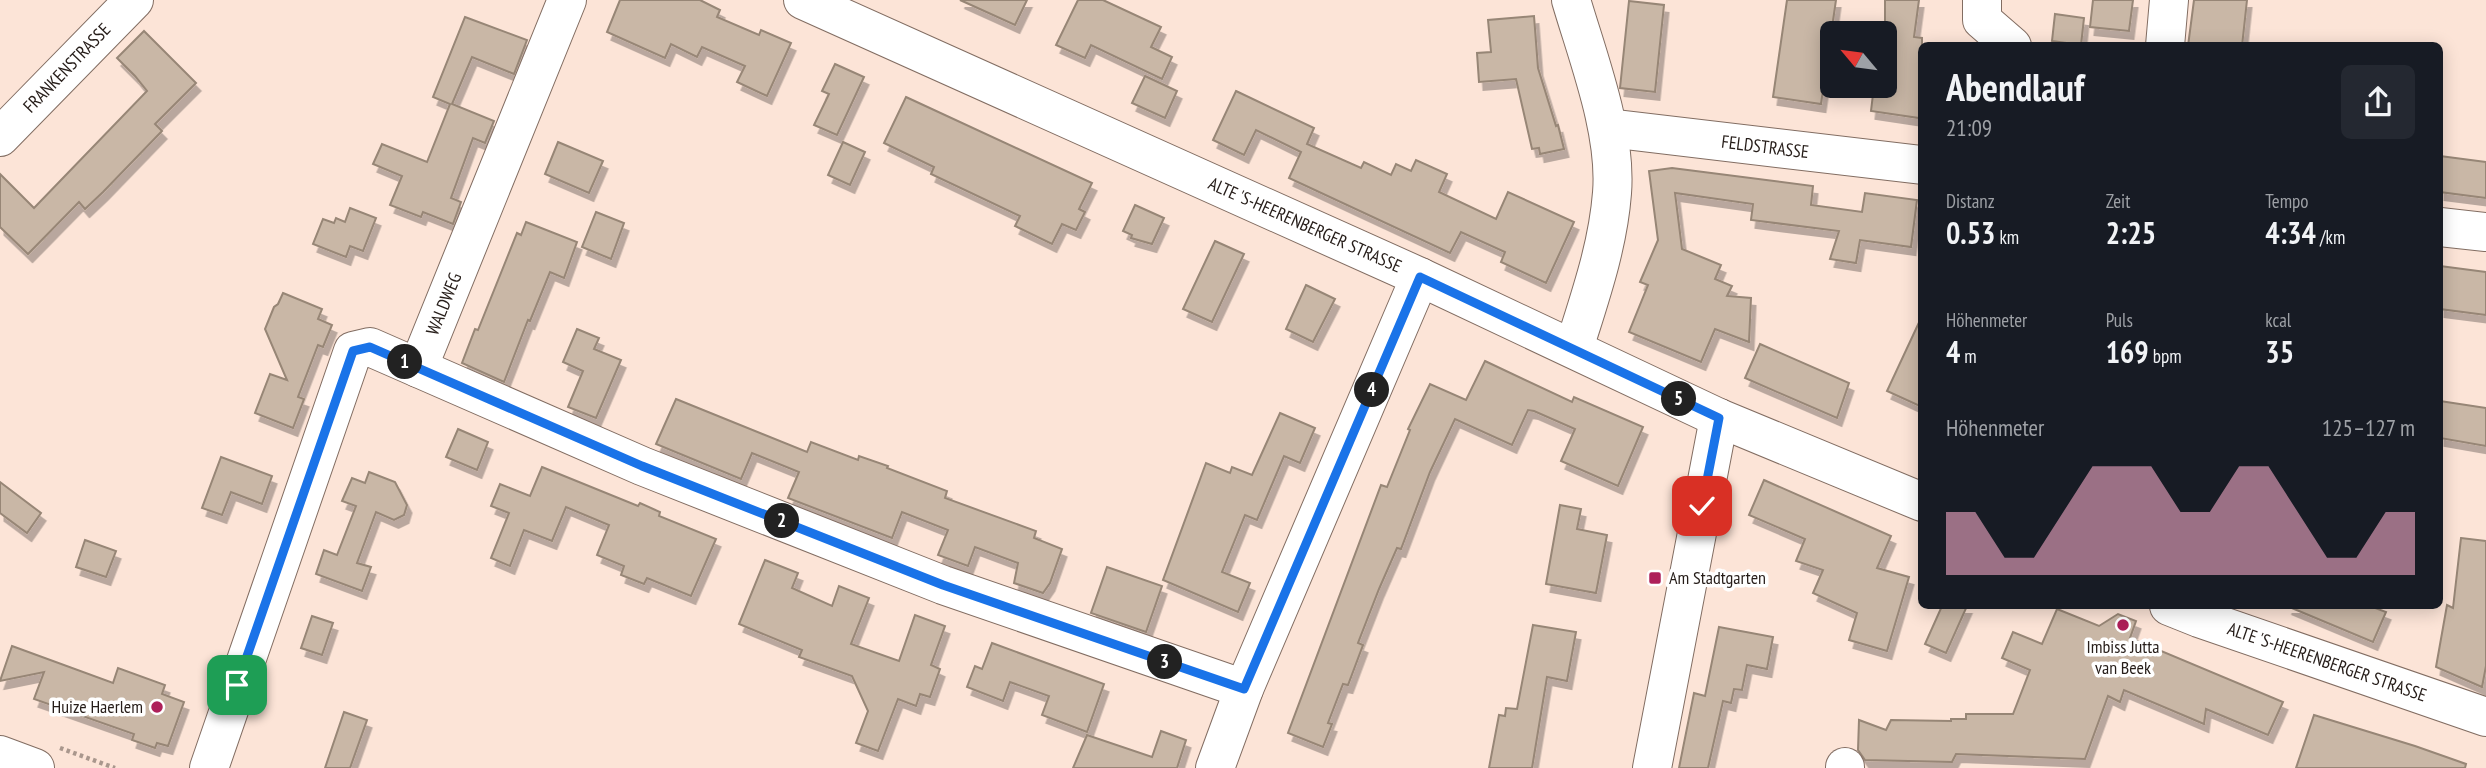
<!DOCTYPE html>
<html lang="de">
<head>
<meta charset="utf-8">
<style>
  body { margin:0; font-family:"PT Sans Narrow",sans-serif; background:#242831; color:#f1f3f6; height:100vh; display:flex; flex-direction:column; font-size:26px; white-space:nowrap }
  * { box-sizing:border-box; margin:0 }
  p { font-size:23px; color:#9ea1a6 }
  .icon { flex:none; width:38px; height:38px; fill:none; stroke:currentColor; stroke-width:2; stroke-linecap:round; stroke-linejoin:round }
  .map { position:relative; flex:1; overflow:hidden }
  .sheet { position:absolute; left:1918px; top:42px; width:525px; height:567px; display:flex; flex-direction:column; background:#171b24; border-radius:10px; box-shadow:0 4px 18px #0003 }
  .sheet>* { flex:none }
  .needle { width:46px; rotate:299deg }
  .controls { position:absolute; left:1820px; top:21px; display:grid; gap:14px }
  .controls a { display:grid; place-items:center; width:77px; height:77px; border-radius:10px; background:#171b24; box-shadow:0 4px 18px #0003; font-size:35px }
  .pin { position:absolute; display:grid; place-items:center; width:60px; height:60px; color:#fff; margin:-30px; border-radius:14px; box-shadow:0 4px 10px #0006 }
  .km { position:absolute; width:35px; height:35px; margin:-18px; border-radius:50%; background:#222; color:#fff; font-size:19px; line-height:35px; text-align:center }
  .round { display:grid; place-items:center; flex:none; width:74px; height:74px; border-radius:10px; background:#242831 }
  .summary { display:flex; align-items:center; justify-content:space-between; height:119px; padding:0 28px }
  h1 { font-size:38px; font-weight:700; line-height:52px }
  .figures { display:grid; grid-template-columns:repeat(3,1fr); gap:10px; height:119px; padding:7px 28px }
  .figures div { display:grid; align-content:center }
  .figures b { font-size:30px; font-weight:700 }
  .figures small { font-size:19px; font-weight:400 }
  .figures p { font-size:19px }
  .chart { height:196px; padding:14px 28px }
  .chart p { display:flex; justify-content:space-between }
  .chart svg { width:100%; height:126px; margin-top:7px; fill:#d394af; opacity:.7 }
  .map>svg:first-child { display:block }
  .building { fill:#c9b7a6; stroke:#978676; stroke-width:2; filter:url(#shadow) }
  .lines { fill:none; stroke-linecap:round; stroke-linejoin:round }
  .minor-casing { stroke:#826d62; stroke-width:40 }
  .path { stroke:#a9978d; stroke-width:4.5; stroke-dasharray:3.5 3.5; stroke-linecap:butt }
  .minor { stroke:#fff; stroke-width:38 }
  .route-casing { stroke:#fff; stroke-width:14 }
  .route { stroke:#1a73e8; stroke-width:9 }
  .poi-dot { fill:#ae1f59; stroke:#fff; stroke-width:2.5 }
  .labels { text-anchor:middle; stroke-width:7; stroke-linejoin:round; paint-order:stroke }
  .street-label { font-size:18px; fill:#261d19; stroke:#fff }
  .poi-label { font-size:18px; fill:#261d19; stroke:#fff; text-anchor:start }
</style>
</head>
<body>
<div class="map">
<svg width="2486" height="768" viewBox="0 0 2486 768">
  <defs>
    <filter id="shadow"><feDropShadow dx="4.5" dy="8" stdDeviation="0" flood-color="#0004"/></filter>
  </defs>
  <rect width="100%" height="100%" fill="#fce4d7"/>
  <g class="building">
    <polygon points="620,0 700,0 720,10 717,17 759,35 761,30 791,43 767,96 737,82 745,66 702,47 697,57 671,44 665,58 607,32"/>
    <polygon points="960,0 1027,0 1015,25"/>
    <polygon points="1078,0 1103,0 1161,27 1151,47 1172,57 1162,79 1091,45 1085,58 1056,45"/>
    <polygon points="1787,0 1836,0 1821,104 1773,97"/>
    <polygon points="1885,0 1919,0 1914,37 1922,38 1922,101 1919,118 1871,111 1874,86 1885,86"/>
    <polygon points="2093,0 2133,0 2129,31 2090,27"/>
    <polygon points="2194,0 2247,0 2242,46 2188,46"/>
    <polygon points="1629,1 1664,5 1655,92 1620,88"/>
    <polygon points="2055,14 2084,18 2081,45 2052,41"/>
    <polygon points="1534,16 1538,68 1556,126 1558,125 1564,149 1540,154 1539,148 1532,149 1516,79 1479,82 1477,53 1491,52 1488,20"/>
    <polygon points="465,17 527,40 514,74 472,57 452,104 494,121 485,143 473,138 451,198 461,202 453,224 423,212 421,217 390,205 402,176 373,164 382,144 427,162 450,104 433,97"/>
    <polygon points="144,31 196,83 155,124 162,131 103,192 85,209 79,202 28,254 0,227 0,174 34,208 147,91 135,76 117,58"/>
    <polygon points="835,64 864,77 837,135 814,125 829,94 822,91"/>
    <polygon points="1145,76 1177,91 1165,118 1132,103"/>
    <polygon points="1236,91 1314,128 1307,144 1361,168 1364,162 1391,175 1396,164 1411,171 1416,160 1447,174 1439,192 1496,219 1508,192 1574,222 1546,283 1501,262 1505,252 1461,232 1450,253 1289,178 1301,152 1256,130 1244,155 1213,140"/>
    <polygon points="906,97 1092,183 1079,209 1085,212 1076,230 1062,224 1052,244 1015,226 1020,216 931,174 934,167 884,143"/>
    <polygon points="558,142 603,161 589,193 545,174"/>
    <polygon points="843,142 865,152 850,185 828,175"/>
    <polygon points="2440,156 2486,162 2486,198 2440,192"/>
    <polygon points="1672,168 1813,186 1811,205 1862,212 1865,193 1917,200 1911,247 1860,240 1856,263 1830,259 1839,231 1751,220 1753,204 1675,193 1682,249 1721,265 1715,279 1732,286 1727,296 1751,298 1749,342 1715,329 1701,362 1629,332 1648,285 1640,282 1658,240 1649,171"/>
    <polygon points="1135,205 1164,218 1152,244 1131,238 1132,235 1123,231"/>
    <polygon points="350,208 376,218 363,251 350,246 346,257 313,244 323,219 334,223 336,218 345,222"/>
    <polygon points="596,212 624,223 611,259 582,247"/>
    <polygon points="526,222 577,242 564,278 550,272 530,321 528,320 504,382 462,363 475,329 478,330 517,233 521,235"/>
    <polygon points="1215,241 1244,254 1212,322 1183,309"/>
    <polygon points="2440,266 2486,272 2486,315 2440,309"/>
    <polygon points="1306,285 1335,299 1313,342 1286,329"/>
    <polygon points="283,293 322,309 318,319 332,325 323,347 318,345 298,397 304,399 293,428 255,413 270,374 287,380 265,329 274,307 278,304"/>
    <polygon points="1922,316 1922,407 1887,391"/>
    <polygon points="577,329 599,338 594,349 621,360 596,418 568,407 583,371 563,362"/>
    <polygon points="1760,344 1849,383 1837,418 1745,378"/>
    <polygon points="1485,361 1572,402 1574,397 1643,427 1618,486 1561,461 1575,429 1534,411 1528,410 1512,445 1455,419 1430,472 1401,549 1397,548 1379,589 1358,643 1363,645 1348,685 1343,684 1328,723 1332,724 1323,747 1288,733 1381,485 1387,487 1410,430 1408,429 1430,384 1466,400"/>
    <polygon points="676,399 807,452 811,442 858,460 859,456 888,466 887,468 947,491 945,498 1036,531 1034,538 1062,549 1050,583 1043,593 1014,583 1018,563 975,547 968,566 938,555 948,530 902,512 892,538 788,498 799,472 752,453 741,479 656,444"/>
    <polygon points="2440,401 2486,408 2486,446 2440,438"/>
    <polygon points="1280,413 1315,428 1300,463 1284,456 1257,520 1245,515 1222,572 1250,583 1238,612 1163,580 1206,463 1230,473 1232,467 1252,475"/>
    <polygon points="458,429 488,442 477,470 446,457"/>
    <polygon points="221,457 272,476 262,504 231,492 222,515 202,508"/>
    <polygon points="542,467 638,506 640,503 660,512 659,516 716,539 691,596 647,578 644,584 621,575 624,566 597,555 609,525 566,507 552,541 524,530 510,566 491,558 509,513 491,506 500,484 530,496"/>
    <polygon points="369,472 395,482 407,505 404,515 394,520 376,512 357,563 371,567 362,591 316,574 324,550 337,555 356,506 342,501 352,478 365,483"/>
    <polygon points="1764,480 1891,536 1877,568 1909,577 1887,651 1849,640 1857,613 1813,593 1823,570 1796,561 1805,539 1749,515"/>
    <polygon points="0,482 41,513 27,533 0,513"/>
    <polygon points="1560,505 1581,509 1577,529 1607,535 1596,593 1546,584"/>
    <polygon points="2461,538 2486,541 2486,666 2482,687 2436,667 2447,605 2453,608"/>
    <polygon points="85,540 116,551 106,577 76,567"/>
    <polygon points="765,560 798,573 792,588 832,606 839,586 869,598 851,644 899,661 915,615 945,626 931,665 940,669 930,697 920,694 916,706 898,699 878,751 856,743 868,711 852,676 799,657 802,650 739,624"/>
    <polygon points="1107,567 1162,586 1146,632 1091,613"/>
    <polygon points="1942,606 1967,606 1946,653 1925,644"/>
    <polygon points="2287,606 2370,606 2386,612 2373,642"/>
    <polygon points="2057,609 2099,626 2118,614 2136,621 2130,638 2283,702 2268,735 2206,709 2204,724 2124,690 2120,702 2108,696 2085,759 1956,754 1952,762 1865,760 1858,750 1859,720 1886,730 1891,720 1951,721 1951,719 1966,719 1966,714 2013,714 2030,670 2002,658 2013,632 2042,644"/>
    <polygon points="312,616 333,623 322,655 301,648"/>
    <polygon points="1533,625 1576,632 1567,681 1547,677 1532,768 1489,768 1499,715 1505,716 1506,708 1517,709"/>
    <polygon points="1719,627 1773,637 1767,669 1747,665 1742,690 1734,689 1731,703 1723,701 1708,768 1679,768 1694,693 1705,696"/>
    <polygon points="992,643 1104,684 1087,732 1042,715 1049,696 1010,682 1003,701 967,687 975,666 982,669"/>
    <polygon points="12,646 113,683 118,668 165,685 162,694 184,702 168,746 157,743 155,748 132,740 134,734 34,699 44,672 0,681"/>
    <polygon points="344,712 367,720 350,768 325,768"/>
    <polygon points="2314,715 2415,746 2466,764 2465,768 2296,768"/>
    <polygon points="1161,731 1186,740 1177,768 1073,768 1087,735 1152,757"/>
  </g>
  <g class="lines">
    <defs>
      <g id="minor">
        <polyline points="803,0 1420,277 1719,418 1922,502"/>
        <path d="M 1571,0 C 1588,58 1617,132 1612,193 C 1608,246 1590,297 1574,348"/>
        <polyline points="1982,0 1982,20 2012,46"/>
        <polyline points="2165,46 2169,0"/>
        <polyline points="1608,128 1922,165"/>
        <polyline points="0,137 134,0"/>
        <polyline points="2440,227 2486,232"/>
        <polyline points="418,368 642,466 943,585 1244,689"/>
        <polyline points="2169,606 2199,618 2486,717"/>
        <polyline points="0,755 35,768"/>
        <polyline points="1845,767 1845,768"/>
        <polyline points="209,768 353,351 370,347 418,368 567,0"/>
        <polyline points="1215,768 1244,689 1420,277"/>
        <polyline points="1652,768 1719,418"/>
      </g>
    </defs>
    <use href="#minor" class="minor-casing"/>
    <polyline class="path" points="60,748 115,768"/>
    <use href="#minor" class="minor"/>
  </g>
  <g class="lines">
    <defs>
      <polyline id="route" points="237,685 353,351 370,347 642,466 943,585 1244,689 1420,277 1719,418 1702,506"/>
    </defs>
    <use href="#route" class="route-casing"/>
    <use href="#route" class="route"/>
  </g>
  <g class="poi-dot">
    <rect x="1648" y="571" width="14" height="14" rx="3.5"/>
    <circle cx="2123" cy="625" r="7"/>
    <circle cx="157" cy="707" r="7"/>
  </g>
  <g class="labels">
    <g class="street-label">
      <text transform="translate(67 68) rotate(-46)" y="6">FRANKENSTRASSE</text>
      <text transform="translate(1765 147) rotate(7)" y="6">FELDSTRASSE</text>
      <text transform="translate(1305 225) rotate(24)" y="6">ALTE 'S-HEERENBERGER STRASSE</text>
      <text transform="translate(444 304) rotate(-68)" y="6">WALDWEG</text>
      <text transform="translate(2327 662) rotate(19)" y="6">ALTE 'S-HEERENBERGER STRASSE</text>
    </g>
    <g class="poi-label">
      <text x="1669" y="584">Am Stadtgarten</text>
      <text x="2123" y="653" text-anchor="middle">Imbiss Jutta<tspan x="2123" dy="21">van Beek</tspan></text>
      <text x="143" y="713" text-anchor="end">Huize Haerlem</text>
    </g>
  </g>
</svg>
<div class="controls">
<a><svg class="needle" viewBox="-14 -14 28 28"><path d="M0-13l5 13h-10z" fill="#e53935"/><path d="M0 13l5-13h-10z" fill="#9ea1a6"/></svg></a>
</div>
<div class="pin" style="left:237px;top:685px;background:#1e9e55"><svg class="icon" aria-label="arrive" viewBox="0 0 24 24"><path d="M6 21V4h12l-3 4 3 4H6"/></svg></div>
<div class="pin" style="left:1702px;top:506px;background:#d93025"><svg class="icon" aria-label="check" viewBox="0 0 24 24"><path d="M5 12l5 5 9-10"/></svg></div>
<b class="km" style="left:405px;top:362px">1</b>
<b class="km" style="left:782px;top:521px">2</b>
<b class="km" style="left:1165px;top:662px">3</b>
<b class="km" style="left:1372px;top:390px">4</b>
<b class="km" style="left:1679px;top:399px">5</b>
<section class="sheet">
<div class="summary"><div><h1>Abendlauf</h1><p>21:09</p></div><a class="round"><svg class="icon" aria-label="share" viewBox="0 0 24 24"><path d="M12 15V3M7 8l5-5 5 5M5 13v7h14v-7"/></svg></a></div>
<div class="figures">
<div><p>Distanz</p><b>0.53<small> km</small></b></div>
<div><p>Zeit</p><b>2:25</b></div>
<div><p>Tempo</p><b>4:34<small> /km</small></b></div>
</div>
<div class="figures">
<div><p>Höhenmeter</p><b>4<small> m</small></b></div>
<div><p>Puls</p><b>169<small> bpm</small></b></div>
<div><p>kcal</p><b>35</b></div>
</div>
<div class="chart"><p><span>Höhenmeter</span>125–127 m</p>
<svg viewBox="0 0 160 44" preserveAspectRatio="none"><path d="M0 44V22L10 22L20 38L30 38L40 22L50 6L60 6L70 6L80 22L90 22L100 6L110 6L120 22L130 38L140 38L150 22L160 22V44z"/></svg>
</div>
</section>
</div>
</body>
</html>
